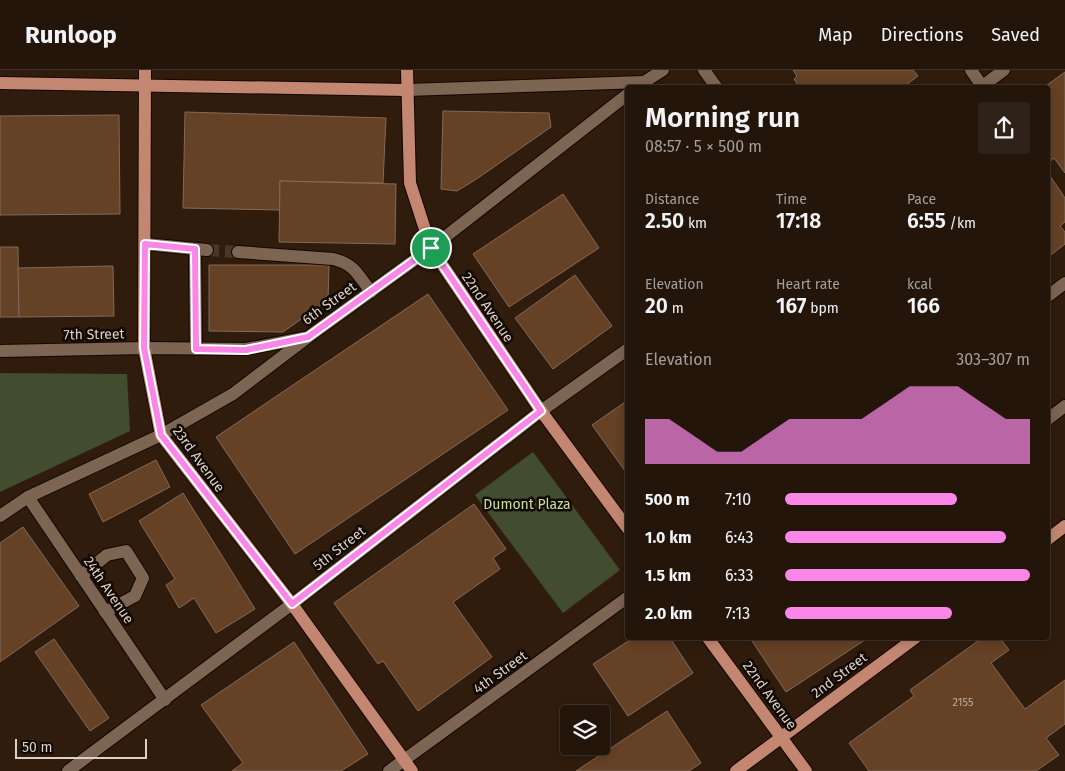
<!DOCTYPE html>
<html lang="en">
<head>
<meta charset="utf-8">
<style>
  body { margin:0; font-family:"Fira Sans",sans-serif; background:#2f2218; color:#f1f3f6; height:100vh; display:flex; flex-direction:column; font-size:19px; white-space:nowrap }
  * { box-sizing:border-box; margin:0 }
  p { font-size:16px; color:#a39f9c }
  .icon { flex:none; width:28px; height:28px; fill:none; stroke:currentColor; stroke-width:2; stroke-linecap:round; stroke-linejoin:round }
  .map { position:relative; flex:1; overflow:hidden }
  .side { position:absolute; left:625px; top:15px; width:425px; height:555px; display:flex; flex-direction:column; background:#23150a; border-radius:5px; box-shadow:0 2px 12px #0003,0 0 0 1px #40342b }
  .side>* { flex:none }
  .buttons { position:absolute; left:560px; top:635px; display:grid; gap:10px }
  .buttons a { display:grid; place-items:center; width:50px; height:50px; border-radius:5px; background:#23150a; box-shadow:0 2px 12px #0003,0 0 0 1px #40342b; font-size:25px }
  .scale { position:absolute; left:15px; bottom:12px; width:132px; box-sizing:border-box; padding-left:5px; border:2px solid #ddd0c6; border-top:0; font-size:14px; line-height:18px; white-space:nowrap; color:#ddd0c6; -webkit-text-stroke:4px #110904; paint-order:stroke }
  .pin { position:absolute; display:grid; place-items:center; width:42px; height:42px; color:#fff; margin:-21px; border:2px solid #fff; border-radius:50%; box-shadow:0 1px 5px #0007 }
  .round { display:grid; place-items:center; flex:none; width:52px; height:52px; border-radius:5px; background:#2f2218 }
  .head { display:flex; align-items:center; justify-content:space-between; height:85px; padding:0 20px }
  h1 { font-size:28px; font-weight:600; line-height:38px }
  .figures { display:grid; grid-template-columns:repeat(3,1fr); gap:8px; height:85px; padding:5px 20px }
  .figures div { display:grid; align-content:center }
  .figures b { font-size:21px; font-weight:600 }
  .figures small { font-size:14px; font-weight:400 }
  .figures p { font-size:14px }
  .chart { height:140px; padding:10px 20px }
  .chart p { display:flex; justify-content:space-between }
  .chart svg { width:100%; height:90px; margin-top:5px; fill:#fa87e7; opacity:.7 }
  ul { padding:0 20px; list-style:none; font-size:16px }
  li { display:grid; grid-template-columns:80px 60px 1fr; align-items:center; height:38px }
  li i { height:12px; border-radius:6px; background:#fa87e7 }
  header { display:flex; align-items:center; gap:30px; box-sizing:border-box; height:70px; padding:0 25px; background:#23150a; border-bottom:1px solid #40342b }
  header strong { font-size:24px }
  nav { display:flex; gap:28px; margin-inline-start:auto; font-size:18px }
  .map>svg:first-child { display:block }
  .green { fill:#424d2f }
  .building { fill:#654125; stroke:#836b5a }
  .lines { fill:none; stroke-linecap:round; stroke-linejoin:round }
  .minor-tunnel { stroke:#493729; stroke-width:12; stroke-dasharray:12 6; stroke-linecap:butt }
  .minor-casing { stroke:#170600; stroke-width:14 }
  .major-casing { stroke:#170600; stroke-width:14 }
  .minor { stroke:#7d6554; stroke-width:12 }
  .major { stroke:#c38771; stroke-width:12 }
  .route-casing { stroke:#fff; stroke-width:10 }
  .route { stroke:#fa87e7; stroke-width:6 }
  .labels { text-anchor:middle; stroke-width:5; stroke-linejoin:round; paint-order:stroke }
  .number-label { font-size:11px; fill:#bfac9e }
  .street-label { font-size:14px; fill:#ddd0c6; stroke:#110904 }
  .park-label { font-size:14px; fill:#c5e09a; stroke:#110904 }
</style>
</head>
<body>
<header>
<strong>Runloop</strong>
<nav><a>Map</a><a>Directions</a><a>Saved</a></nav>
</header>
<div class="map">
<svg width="1065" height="701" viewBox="0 0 1065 701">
  <rect width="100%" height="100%" fill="#2f1c0d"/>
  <g class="green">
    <polygon points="0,303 127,304 130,361 0,422"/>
    <polygon points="533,382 620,500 563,543 475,425"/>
  </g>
  <g class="building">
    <polygon points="793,0 913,0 918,6 902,18 800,18 794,9 797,6"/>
    <polygon points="1065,2 1065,103 1054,88 1048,93 1048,18 1043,18"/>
    <polygon points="443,41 549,43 551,57 478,108 457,121 441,119"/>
    <polygon points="185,42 386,48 383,113 280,111 280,140 183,138"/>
    <polygon points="119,45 120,144 0,145 0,46"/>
    <polygon points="1048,103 1065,128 1065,152 1060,156 1065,162 1065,174 1048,187"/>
    <polygon points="280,111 396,114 395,174 279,172"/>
    <polygon points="563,124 599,178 509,237 473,184"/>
    <polygon points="0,177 18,177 19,247 0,247"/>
    <polygon points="209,195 329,195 328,230 283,262 209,261"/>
    <polygon points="113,196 114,246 19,247 18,198"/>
    <polygon points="575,205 612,256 553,299 515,248"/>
    <polygon points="428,224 508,340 295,484 216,367"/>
    <polygon points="628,330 628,405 592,355"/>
    <polygon points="156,390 170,417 103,452 89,424"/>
    <polygon points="183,423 255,539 216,563 194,528 179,538 166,515 175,509 139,451"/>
    <polygon points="474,434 506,479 493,488 500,499 453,532 492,587 418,641 383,591 378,594 334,533"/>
    <polygon points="23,457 79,536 0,592 0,473"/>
    <polygon points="633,568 670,568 693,603 628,646 593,594"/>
    <polygon points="757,568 868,568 786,622 752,571"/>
    <polygon points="982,568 1000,568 1009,580 991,593 1025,639 1065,610 1065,654 1046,668 1059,685 1036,701 869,701 849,673 914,626 910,620"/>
    <polygon points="54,569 109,648 90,661 35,582"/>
    <polygon points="294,572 368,684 341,701 232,701 243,693 201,635"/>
    <polygon points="667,641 701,693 689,701 576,701"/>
  </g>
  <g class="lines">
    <polyline class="minor-tunnel" points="207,180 238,182"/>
    <defs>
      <g id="minor">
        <polyline points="704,0 717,18"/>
        <polyline points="971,0 982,16"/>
        <polyline points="638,16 663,0"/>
        <polyline points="980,18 1004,0"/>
        <polyline points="407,20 643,12"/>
        <polyline points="145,174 207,180"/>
        <polyline points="195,179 196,279"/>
        <path d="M 238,182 L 333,189 C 356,195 357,204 371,222"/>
        <polyline points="1048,226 1065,213"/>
        <polyline points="0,281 144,278 246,279 304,268"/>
        <polyline points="1048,349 1065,336"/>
        <polyline points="28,427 165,630"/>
        <polyline points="0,446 28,427 161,365 233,324 308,267 431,178 628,24"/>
        <polyline points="81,506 107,485 126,481 143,508 135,526 105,542"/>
        <polyline points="68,701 292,534 541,341 628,279"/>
        <polyline points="389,701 628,527"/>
      </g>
      <g id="major">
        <polyline points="145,0 144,278 161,365 292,534 412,701"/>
        <polyline points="407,0 410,113 431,178 541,341 628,459"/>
        <polyline points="0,13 407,20"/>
        <polyline points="1048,469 1065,456"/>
        <polyline points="708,568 806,701"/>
        <polyline points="736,701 915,568"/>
      </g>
    </defs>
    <use href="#minor" class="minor-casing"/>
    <use href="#major" class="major-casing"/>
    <use href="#minor" class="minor"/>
    <use href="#major" class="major"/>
  </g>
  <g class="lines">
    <defs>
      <polygon id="route" points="145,174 195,179 196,279 246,280 308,267 431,178 541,341 292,534 161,365 144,278"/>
    </defs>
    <use href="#route" class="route-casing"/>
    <use href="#route" class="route"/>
  </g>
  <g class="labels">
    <g class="number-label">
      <text x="963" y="636">2155</text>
    </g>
    <g class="street-label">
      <text transform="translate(329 233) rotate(-36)" y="5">6th Street</text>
      <text transform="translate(488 237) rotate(56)" y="5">22nd Avenue</text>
      <text transform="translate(94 264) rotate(-1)" y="5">7th Street</text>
      <text transform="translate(199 389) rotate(54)" y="5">23rd Avenue</text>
      <text transform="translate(339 478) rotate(-38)" y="5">5th Street</text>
      <text transform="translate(109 520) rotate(56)" y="5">24th Avenue</text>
      <text transform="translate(500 602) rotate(-36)" y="5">4th Street</text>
      <text transform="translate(839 605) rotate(-37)" y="5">2nd Street</text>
      <text transform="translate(770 625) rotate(54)" y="5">22nd Avenue</text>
    </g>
    <g class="park-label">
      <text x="527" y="439">Dumont Plaza</text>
    </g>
  </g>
</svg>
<div class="buttons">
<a><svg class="icon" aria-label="layers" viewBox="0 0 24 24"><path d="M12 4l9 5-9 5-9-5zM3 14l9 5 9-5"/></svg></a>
</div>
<div class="scale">50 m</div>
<div class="pin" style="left:431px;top:178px;background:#1e9e55"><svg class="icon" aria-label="arrive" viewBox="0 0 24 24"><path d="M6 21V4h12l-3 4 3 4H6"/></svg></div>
<section class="side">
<div class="head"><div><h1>Morning run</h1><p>08:57 · 5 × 500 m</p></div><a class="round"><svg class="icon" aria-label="share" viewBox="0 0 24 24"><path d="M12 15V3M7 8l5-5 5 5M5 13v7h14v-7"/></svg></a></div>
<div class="figures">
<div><p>Distance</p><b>2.50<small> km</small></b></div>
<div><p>Time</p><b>17:18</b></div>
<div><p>Pace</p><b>6:55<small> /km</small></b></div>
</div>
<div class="figures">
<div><p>Elevation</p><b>20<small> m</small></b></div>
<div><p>Heart rate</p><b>167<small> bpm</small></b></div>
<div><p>kcal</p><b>166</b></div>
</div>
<div class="chart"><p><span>Elevation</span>303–307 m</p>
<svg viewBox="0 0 160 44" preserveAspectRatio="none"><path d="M0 44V22L10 22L20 30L30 38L40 38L50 30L60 22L70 22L80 22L90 22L100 14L110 6L120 6L130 6L140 14L150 22L160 22V44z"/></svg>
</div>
<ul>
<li><b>500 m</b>7:10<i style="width:70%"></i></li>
<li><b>1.0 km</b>6:43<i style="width:90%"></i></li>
<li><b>1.5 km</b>6:33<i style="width:100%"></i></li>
<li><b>2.0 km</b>7:13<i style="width:68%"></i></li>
</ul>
</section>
</div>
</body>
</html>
